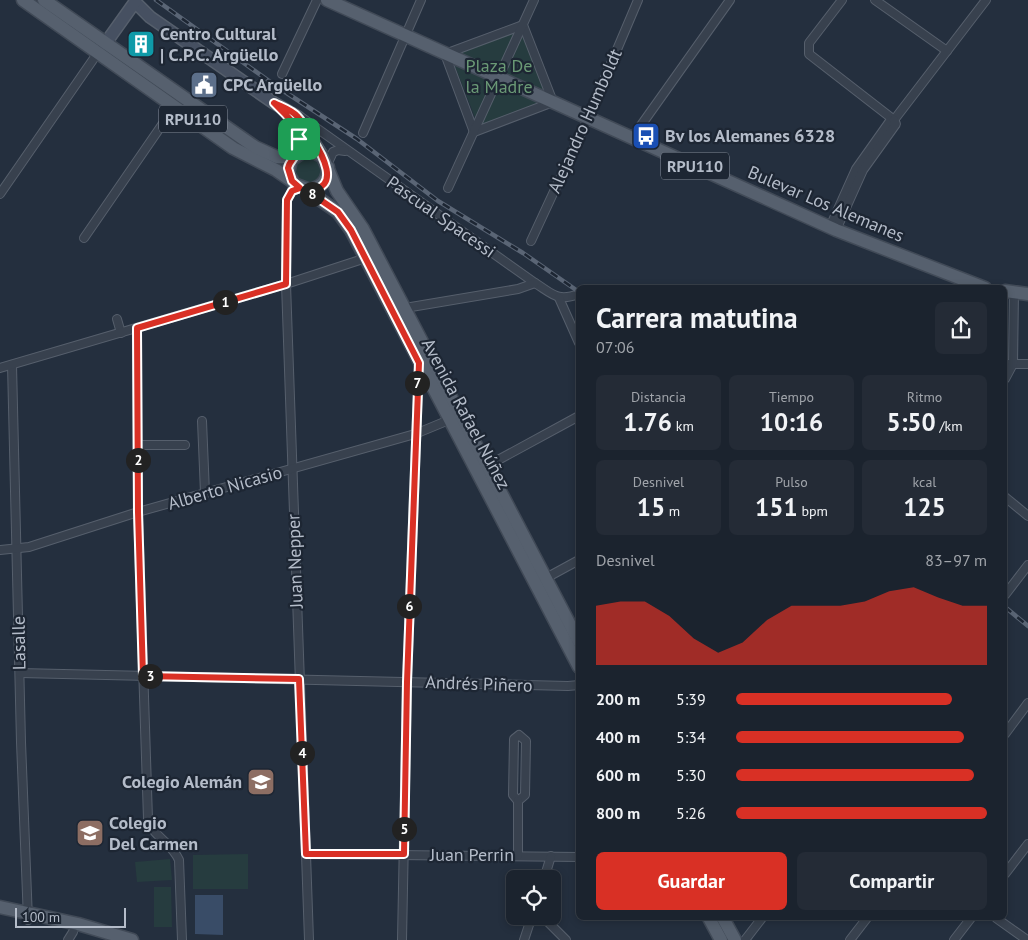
<!DOCTYPE html>
<html lang="es">
<head>
<meta charset="utf-8">
<style>
  body { margin:0; font-family:"PT Sans",sans-serif; background:#242b36; color:#f1f3f6; height:100vh; display:flex; flex-direction:column; font-size:19px; white-space:nowrap }
  * { box-sizing:border-box; margin:0 }
  p { font-size:16px; color:#a0a4aa }
  .icon { flex:none; width:28px; height:28px; fill:none; stroke:currentColor; stroke-width:2; stroke-linecap:round; stroke-linejoin:round }
  .map { position:relative; flex:1; overflow:hidden }
  .side { position:absolute; left:576px; top:285px; width:431px; height:635px; display:flex; flex-direction:column; background:#1b232e; border-radius:8px; box-shadow:0 2px 8px #0003,0 0 0 1px #39404a }
  .side>* { flex:none }
  .tools { position:absolute; left:506px; top:870px; display:grid; gap:10px }
  .tools a { display:grid; place-items:center; width:55px; height:55px; border-radius:8px; background:#1b232e; box-shadow:0 2px 8px #0003,0 0 0 1px #39404a; font-size:25px }
  .scale { position:absolute; left:15px; bottom:12px; width:111px; box-sizing:border-box; padding-left:5px; border:2px solid #b4bcc9; border-top:0; font-size:14px; line-height:18px; white-space:nowrap; color:#b4bcc9; -webkit-text-stroke:4px #1d2633; paint-order:stroke }
  .pin { position:absolute; display:grid; place-items:center; width:42px; height:42px; color:#fff; margin:-21px; border-radius:10px; box-shadow:0 2px 8px #0006 }
  .km { position:absolute; width:25px; height:25px; margin:-12px; border-radius:50%; background:#222; color:#fff; font-size:14px; line-height:25px; text-align:center }
  .round { display:grid; place-items:center; flex:none; width:52px; height:52px; border-radius:8px; background:#242b36 }
  .summary { display:flex; align-items:center; justify-content:space-between; height:85px; padding:0 20px }
  h1 { font-size:28px; font-weight:700; line-height:38px }
  .figures { display:grid; grid-template-columns:repeat(3,1fr); gap:8px; height:85px; padding:5px 20px }
  .figures div { display:grid; align-content:center; border-radius:8px; background:#242b36; text-align:center }
  .figures b { font-size:25px; font-weight:700 }
  .figures small { font-size:14px; font-weight:400 }
  .figures p { font-size:14px }
  .chart { height:140px; padding:10px 20px }
  .chart p { display:flex; justify-content:space-between }
  .chart svg { width:100%; height:90px; margin-top:5px; fill:#d93025; opacity:.7 }
  .action { display:flex; gap:10px; margin-top:auto; padding:10px 20px }
  .action a { flex:1; height:58px; border-radius:8px; background:#d93025; color:#fff; font-size:20px; font-weight:700; line-height:58px; text-align:center }
  .action a+a { background:#242b36; color:#f1f3f6 }
  ul { padding:0 20px; list-style:none; font-size:16px }
  li { display:grid; grid-template-columns:80px 60px 1fr; align-items:center; height:38px }
  li i { height:12px; border-radius:6px; background:#d93025 }
  .map>svg:first-child { display:block }
  .green { fill:#263c3f }
  .water { fill:#394c67 }
  .lines { fill:none; stroke-linecap:round; stroke-linejoin:round }
  .minor-casing { stroke:#565f6c; stroke-width:10 }
  .secondary-casing { stroke:#565f6c; stroke-width:14 }
  .primary-casing { stroke:#414a57; stroke-width:15 }
  .minor { stroke:#38414e; stroke-width:8 }
  .secondary { stroke:#465061; stroke-width:11 }
  .primary { stroke:#56606e; stroke-width:12 }
  .rail-casing { stroke:#5a6575; stroke-width:4.5 }
  .rail { stroke:#1d2633; stroke-width:2.5; stroke-dasharray:8; stroke-linecap:butt }
  .route-casing { stroke:#fff; stroke-width:10 }
  .route { stroke:#d93025; stroke-width:6 }
  .labels { text-anchor:middle; stroke-width:4.5; stroke-linejoin:round; paint-order:stroke }
  .shield { fill:#1d2633; stroke:#878f9c; stroke-width:1 }
  .shield-label { font-size:16px; font-weight:bold; fill:#b4bcc9 }
  .poi-label { font-size:18px; font-weight:bold; fill:#b4bcc9; stroke:#1d2633; text-anchor:start }
  .park-label { font-size:18px; fill:#6b9a76; stroke:#1d2633 }
  .street-label { font-size:18px; fill:#b4bcc9; stroke:#1d2633 }
</style>
</head>
<body>
<div class="map">
<svg width="1028" height="940" viewBox="0 0 1028 940">
  <rect width="100%" height="100%" fill="#242f3e"/>
  <g class="green">
    <polygon points="520,29 547,97 544,101 479,128 451,56"/>
    <circle cx="308" cy="170" r="14"/>
    <polygon points="248,854 248,889 193,889 193,855"/>
    <polygon points="170,859 172,880 137,882 135,862"/>
    <polygon points="154,887 171,887 172,927 154,927"/>
  </g>
  <polygon class="water" points="195,895 223,895 223,935 195,934"/>
  <g class="lines">
    <defs>
      <g id="minor">
        <polyline points="842,0 809,43 809,54 894,120"/>
        <polyline points="875,0 947,51"/>
        <polyline points="282,74 317,0"/>
        <path d="M 301,117 L 535,283 C 553,294 557,302 579,294"/>
        <polyline points="474,132 445,54 523,25"/>
        <polyline points="474,132 553,102 523,25"/>
        <polyline points="363,133 421,0"/>
        <polyline points="632,138 730,0"/>
        <polyline points="327,165 333,152 338,150 345,151"/>
        <polyline points="300,188 292,191 287,200 286,284 309,940"/>
        <polyline points="448,188 534,0"/>
        <polyline points="0,194 99,51"/>
        <polyline points="830,227 856,169 890,121 894,120 986,0"/>
        <polyline points="836,230 863,170 896,124 894,120"/>
        <polyline points="84,238 175,106"/>
        <polyline points="531,241 588,118 638,0"/>
        <polyline points="559,298 579,343"/>
        <polyline points="405,308 518,289 535,283"/>
        <polyline points="117,319 121,333"/>
        <path d="M 137,328 L 138,512 L 148,819 C 152,836 172,843 179,860 L 182,940"/>
        <polyline points="1005,364 1028,364"/>
        <polyline points="12,365 21,742 28,920"/>
        <polyline points="0,368 286,284 366,258"/>
        <polyline points="1005,379 1013,364 1014,292 1010,292"/>
        <polyline points="202,421 205,493"/>
        <polyline points="138,445 185,445"/>
        <polyline points="487,466 579,416"/>
        <polyline points="1005,497 1028,516"/>
        <polyline points="0,550 29,547 138,512 415,434 449,420"/>
        <polyline points="546,578 579,560"/>
        <polyline points="1005,595 1028,565"/>
        <polyline points="20,673 568,686 579,685"/>
        <polyline points="1005,734 1028,703"/>
        <polygon points="519,735 526,741 525,795 518,801 513,795 514,739"/>
        <polyline points="306,854 579,857"/>
        <polyline points="518,855 518,801"/>
        <polyline points="1005,874 1028,844"/>
        <polyline points="544,879 551,856"/>
        <polyline points="542,916 566,940"/>
        <polyline points="996,918 1027,940"/>
        <polyline points="68,940 73,932"/>
        <polyline points="402,940 407,682 419,363"/>
        <polyline points="524,940 532,916"/>
        <polyline points="745,940 762,918"/>
        <polyline points="850,940 867,918"/>
        <polyline points="954,940 971,918"/>
      </g>
      <g id="secondary">
        <polyline points="135,2 150,17 274,103 298,117 323,157"/>
        <polyline points="105,44 135,2"/>
        <path d="M 291,120 C 301,131 299,140 296,154"/>
      </g>
      <g id="primary">
        <polyline points="23,0 233,148 276,170 292,181"/>
        <polyline points="44,0 255,147 277,157 293,157"/>
        <polyline points="327,0 836,230 985,288"/>
        <path d="M 328,167 C 328,180 322,187 310,190 L 294,184 L 288,173 L 291,160 L 304,151 L 312,151 L 323,157 L 337,191 L 363,229 L 579,642"/>
        <polyline points="306,190 338,212 351,230 579,667"/>
        <polyline points="1005,291 1028,294"/>
        <polyline points="0,907 78,924 132,940"/>
        <polyline points="709,918 721,940"/>
        <polyline points="723,918 735,940"/>
      </g>
    </defs>
    <use href="#minor" class="minor-casing"/>
    <use href="#secondary" class="secondary-casing"/>
    <use href="#primary" class="primary-casing"/>
    <use href="#minor" class="minor"/>
    <use href="#secondary" class="secondary"/>
    <use href="#primary" class="primary"/>
    <defs>
      <g id="rail">
        <polyline points="156,0 276,86 357,139 438,201 523,253 579,292"/>
        <polyline points="1005,607 1028,626"/>
      </g>
    </defs>
    <use href="#rail" class="rail-casing"/>
    <use href="#rail" class="rail"/>
  </g>
  <g class="lines">
    <defs>
      <path id="route" d="M 274,103 C 282,107 292,110 298,117 C 303,122 306,130 311,137 C 321,152 344,190 306,190 L 338,212 L 351,230 L 419,363 L 407,682 L 404,854 L 306,854 L 299,679 L 143,676 L 138,512 L 137,328 L 286,284 L 287,200 L 292,191 L 300,188 L 292,181 L 288,168 C 289,162 293,160 296,154 C 308,132 288,117 274,103 Z"/>
    </defs>
    <use href="#route" class="route-casing"/>
    <use href="#route" class="route"/>
  </g>
  <defs>
    <symbol id="building-square" viewBox="-11 -11 22 22"><rect x="-9" y="-9" width="18" height="18" rx="4" fill="#0f9aa8" stroke="#1d2633"/><path d="M-4-6H4V6H1V3H-1V6H-4ZM-2.5-4.3h1.7v1.8h-1.7ZM.8-4.3h1.7v1.8H.8ZM-2.5-1h1.7V.8h-1.7ZM.8-1h1.7V.8H.8Z" fill="#fff"/></symbol>
    <symbol id="civic-square" viewBox="-11 -11 22 22"><rect x="-9" y="-9" width="18" height="18" rx="4" fill="#5c6f8a" stroke="#1d2633"/><path d="M-.6-6.5H3V-4.5H.6V-3L4-1V1h2V6H-6V1h2V-1L-.6-3ZM-1.2 2.5V6h2.4V2.5Z" fill="#fff"/></symbol>
    <symbol id="bus-square" viewBox="-11 -11 22 22"><rect x="-9" y="-9" width="18" height="18" rx="4" fill="#1a4fb4" stroke="#1d2633"/><path d="M-5-6H5V4H4V6H2V4H-2V6H-4V4H-5ZM-3.5-4V0h7V-4ZM-3.5 1.2v1.5H-2V1.2ZM2 1.2v1.5H3.5V1.2Z" fill="#fff"/></symbol>
    <symbol id="school-square" viewBox="-11 -11 22 22"><rect x="-9" y="-9" width="18" height="18" rx="4" fill="#8d6e63" stroke="#1d2633"/><path d="M0-5L7-2L0 1L-7-2ZM-4 1L0 2.5L4 1V4Q0 6-4 4Z" fill="#fff"/></symbol>
  </defs>
  <g fill-rule="evenodd">
    <use href="#building-square" x="125" y="28" width="32" height="32"/>
    <use href="#civic-square" x="188" y="69" width="32" height="32"/>
    <use href="#bus-square" x="630" y="120" width="32" height="32"/>
    <use href="#school-square" x="245" y="766" width="32" height="32"/>
    <use href="#school-square" x="74" y="817" width="32" height="32"/>
  </g>
  <g class="labels">
    <g class="shield">
      <rect x="159" y="105.5" width="68" height="27" rx="4"/>
      <rect x="661" y="152.5" width="68" height="27" rx="4"/>
    </g>
    <g class="shield-label">
      <text x="193" y="125">RPU110</text>
      <text x="695" y="172">RPU110</text>
    </g>
    <g class="poi-label">
      <text x="160" y="40">Centro Cultural<tspan x="160" dy="21">| C.P.C. Argüello</tspan></text>
      <text x="223" y="91">CPC Argüello</text>
      <text x="665" y="142">Bv los Alemanes 6328</text>
      <text x="242" y="788" text-anchor="end">Colegio Alemán</text>
      <text x="109" y="829">Colegio<tspan x="109" dy="21">Del Carmen</tspan></text>
    </g>
    <g class="park-label">
      <text x="499" y="72">Plaza De<tspan x="499" dy="21">la Madre</tspan></text>
    </g>
    <g class="street-label">
      <text transform="translate(585 121) rotate(-66)" y="6">Alejandro Humboldt</text>
      <text transform="translate(826 204) rotate(23)" y="6">Bulevar Los Alemanes</text>
      <text transform="translate(441 217) rotate(35)" y="6">Pascual Spacessi</text>
      <text transform="translate(466 414) rotate(62)" y="6">Avenida Rafael Núñez</text>
      <text transform="translate(225 488) rotate(-16)" y="6">Alberto Nicasio</text>
      <text transform="translate(295 561) rotate(-92)" y="6">Juan Nepper</text>
      <text transform="translate(19 643) rotate(-91)" y="6">Lasalle</text>
      <text transform="translate(479 684) rotate(2)" y="6">Andrés Piñero</text>
      <text x="472" y="861">Juan Perrin</text>
    </g>
  </g>
</svg>
<div class="tools">
<a><svg class="icon" aria-label="locate" viewBox="0 0 24 24"><circle cx="12" cy="12" r="6"/><path d="M12 2v4M12 18v4M2 12h4M18 12h4"/></svg></a>
</div>
<div class="scale">100 m</div>
<div class="pin" style="left:299px;top:139px;background:#1e9e55"><svg class="icon" aria-label="arrive" viewBox="0 0 24 24"><path d="M6 21V4h12l-3 4 3 4H6"/></svg></div>
<b class="km" style="left:225px;top:302px">1</b>
<b class="km" style="left:138px;top:460px">2</b>
<b class="km" style="left:150px;top:676px">3</b>
<b class="km" style="left:302px;top:753px">4</b>
<b class="km" style="left:404px;top:829px">5</b>
<b class="km" style="left:409px;top:606px">6</b>
<b class="km" style="left:417px;top:383px">7</b>
<b class="km" style="left:312px;top:194px">8</b>
<section class="side">
<div class="summary"><div><h1>Carrera matutina</h1><p>07:06</p></div><a class="round"><svg class="icon" aria-label="share" viewBox="0 0 24 24"><path d="M12 15V3M7 8l5-5 5 5M5 13v7h14v-7"/></svg></a></div>
<div class="figures">
<div><p>Distancia</p><b>1.76<small> km</small></b></div>
<div><p>Tiempo</p><b>10:16</b></div>
<div><p>Ritmo</p><b>5:50<small> /km</small></b></div>
</div>
<div class="figures">
<div><p>Desnivel</p><b>15<small> m</small></b></div>
<div><p>Pulso</p><b>151<small> bpm</small></b></div>
<div><p>kcal</p><b>125</b></div>
</div>
<div class="chart"><p><span>Desnivel</span>83–97 m</p>
<svg viewBox="0 0 160 44" preserveAspectRatio="none"><path d="M0 44V15L10 13L20 13L30 20L40 31L50 38L60 33L70 22L80 15L90 15L100 15L110 13L120 8L130 6L140 11L150 15L160 15V44z"/></svg>
</div>
<ul>
<li><b>200 m</b>5:39<i style="width:86%"></i></li>
<li><b>400 m</b>5:34<i style="width:91%"></i></li>
<li><b>600 m</b>5:30<i style="width:95%"></i></li>
<li><b>800 m</b>5:26<i style="width:100%"></i></li>
</ul>
<div class="action"><a>Guardar</a><a>Compartir</a></div>
</section>
</div>
</body>
</html>
